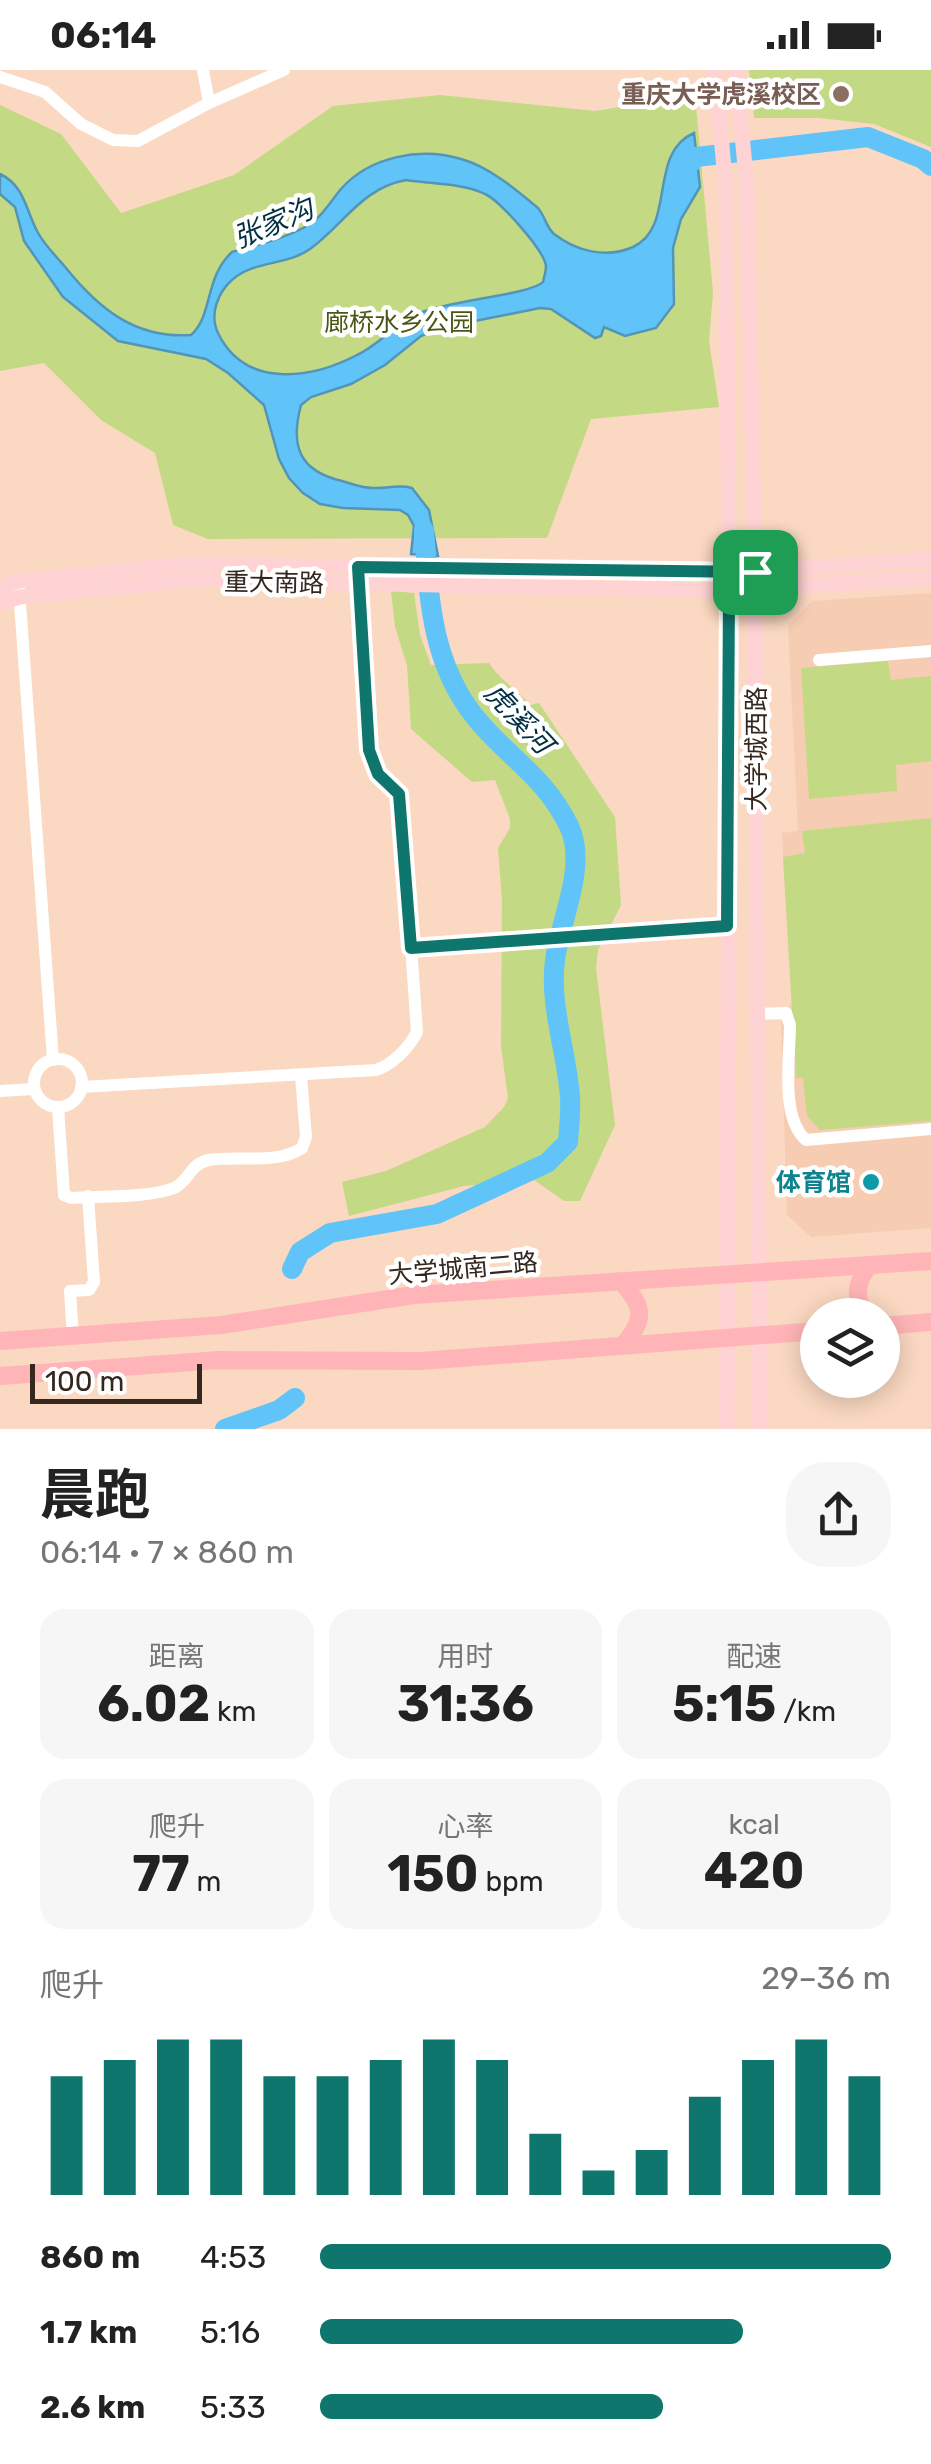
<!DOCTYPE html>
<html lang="zh">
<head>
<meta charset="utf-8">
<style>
  body { margin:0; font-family:Rubik,"Noto Sans SC",sans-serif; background:#f6f6f6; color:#222; height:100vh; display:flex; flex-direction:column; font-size:38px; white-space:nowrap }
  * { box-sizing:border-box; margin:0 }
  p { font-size:32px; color:#767676 }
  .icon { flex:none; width:55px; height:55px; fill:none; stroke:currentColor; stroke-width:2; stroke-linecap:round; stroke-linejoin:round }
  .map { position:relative; height:1359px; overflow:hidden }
  .drawer { display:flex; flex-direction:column; background:#fff; flex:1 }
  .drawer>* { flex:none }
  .controls { position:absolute; left:800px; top:1228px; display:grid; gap:20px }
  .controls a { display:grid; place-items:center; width:100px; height:100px; border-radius:50%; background:#fff; box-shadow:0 5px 25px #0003; font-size:50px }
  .scale { position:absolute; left:30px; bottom:25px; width:172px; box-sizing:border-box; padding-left:10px; border:5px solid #34271e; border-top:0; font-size:28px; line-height:35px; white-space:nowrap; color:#34271e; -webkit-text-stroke:8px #fff; paint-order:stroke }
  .pin { position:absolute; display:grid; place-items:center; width:85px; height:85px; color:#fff; margin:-42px; border-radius:20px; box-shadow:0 5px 15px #0006 }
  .round { display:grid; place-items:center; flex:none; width:105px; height:105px; border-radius:40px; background:#f6f6f6 }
  .headline { display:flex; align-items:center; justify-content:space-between; height:170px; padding:0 40px }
  h1 { font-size:55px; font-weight:700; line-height:75px }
  .metrics { display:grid; grid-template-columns:repeat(3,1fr); gap:15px; height:170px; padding:10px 40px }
  .metrics div { display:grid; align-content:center; border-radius:25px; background:#f6f6f6; text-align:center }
  .metrics b { font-size:50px; font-weight:700 }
  .metrics small { font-size:28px; font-weight:400 }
  .metrics p { font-size:28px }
  .chart { height:280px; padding:20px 40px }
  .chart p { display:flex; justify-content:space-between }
  .chart svg { width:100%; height:180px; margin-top:10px; stroke:#0f766e; stroke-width:6 }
  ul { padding:0 40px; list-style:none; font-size:32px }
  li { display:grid; grid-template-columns:160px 120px 1fr; align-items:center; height:75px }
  li i { height:25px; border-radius:12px; background:#0f766e }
  .status { display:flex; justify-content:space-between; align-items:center; height:70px; padding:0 50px; background:#fff; direction:ltr }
  .status svg { height:28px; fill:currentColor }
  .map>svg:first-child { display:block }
  .built { fill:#f6cdb2 }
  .green { fill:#c4d984 }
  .water { fill:#60c4f9; stroke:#5395b7; stroke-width:2.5; fill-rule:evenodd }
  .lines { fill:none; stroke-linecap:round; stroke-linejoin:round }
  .river { stroke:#60c4f9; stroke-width:20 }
  .minor { stroke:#fff; stroke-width:12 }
  .major { stroke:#ffd3d4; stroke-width:15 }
  .highway { stroke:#ffb5b7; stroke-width:18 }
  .route-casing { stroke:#fff; stroke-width:20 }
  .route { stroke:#0f766e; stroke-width:12 }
  .education-dot { fill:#8d6e63; stroke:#fff; stroke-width:4 }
  .culture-dot { fill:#0f9aa8; stroke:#fff; stroke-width:4 }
  .labels { text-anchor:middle; stroke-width:9; stroke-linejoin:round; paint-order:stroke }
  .education-label { font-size:25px; font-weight:bold; fill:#785e54; stroke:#fff; text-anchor:end }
  .park-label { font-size:25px; fill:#4a5714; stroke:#fff }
  .street-label { font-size:25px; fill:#34271e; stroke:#fff }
  .culture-label { font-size:25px; font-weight:bold; fill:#0d838f; stroke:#fff; text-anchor:end }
  .water-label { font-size:28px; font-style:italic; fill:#012f44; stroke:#fff }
</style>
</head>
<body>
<div class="status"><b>06:14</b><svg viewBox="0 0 49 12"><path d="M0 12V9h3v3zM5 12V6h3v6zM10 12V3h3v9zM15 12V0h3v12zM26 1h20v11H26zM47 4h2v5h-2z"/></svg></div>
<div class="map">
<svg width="931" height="1359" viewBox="0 0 931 1359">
  <rect width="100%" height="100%" fill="#fad8c1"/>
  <polygon class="built" points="931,523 931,1158 811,1167 787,1145 781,952 792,932 782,763 798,761 788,556 812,531"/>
  <g class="green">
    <polygon points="749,0 931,0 931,77 874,54 819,48 754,48"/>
    <polygon points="440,25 595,41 695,25 713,223 709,271 719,337 591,349 547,468 208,469 173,455 155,383 101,350 44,293 0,301 0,35 61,64 121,143 234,105 333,36"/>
    <path d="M 391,521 L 414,523 L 420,565 L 431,595 L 489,593 C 501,611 516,619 530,635 L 539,633 L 615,747 L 621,835 L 598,880 L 596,898 L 615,1055 L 580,1131 L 564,1131 L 534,1110 L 464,1116 L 349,1146 L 342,1112 L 386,1101 L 485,1057 L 504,1037 L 508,1028 L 501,976 L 502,830 L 498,778 L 510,758 L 510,749 L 495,710 L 472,712 L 411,659 L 407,595 L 395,557 Z"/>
    <polygon points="888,591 891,610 931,606 931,691 896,695 897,721 809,729 801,598"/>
    <polygon points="931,748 931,1051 820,1060 807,1046 803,1008 796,1008 783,787 805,783 802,761"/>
  </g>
  <path class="water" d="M 694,63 L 700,117 L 681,149 L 673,178 L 674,234 L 656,258 L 625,266 L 604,257 L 601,266 L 595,268 L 551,239 L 540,238 L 440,258 L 421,266 L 385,295 L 351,314 L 311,327 L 301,335 C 290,376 299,401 342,411 C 352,414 362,418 373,418 C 387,419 397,414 412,418 L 429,440 L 438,486 L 411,484 L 414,456 L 408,445 L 400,440 L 343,438 L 320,434 L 303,423 L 289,408 L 279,389 L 264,335 L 228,303 L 206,289 L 118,271 L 63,227 L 24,171 L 15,137 L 0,124 L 0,104 C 24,115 26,140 37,161 C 44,175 57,187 66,198 C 99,239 136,269 191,265 C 213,246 204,208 232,182 C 256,175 283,169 305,157 C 321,149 330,132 341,119 C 370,86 421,77 461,89 C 488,96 518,121 538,138 C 545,146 546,157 554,164 C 576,181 606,189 633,177 C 677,157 647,83 694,63 ZM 406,110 C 430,114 463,113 485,124 C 500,131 544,180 546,196 C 546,202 544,207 543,212 C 532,224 448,231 420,243 C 396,253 380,274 357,285 C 311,309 245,319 218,263 C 209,244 218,222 233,209 C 256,190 286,196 310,179 C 344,154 362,118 406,110 Z"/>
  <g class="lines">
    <g class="river">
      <polyline points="678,106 696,87 868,67 923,89 931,96"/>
      <path d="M 292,1199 L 300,1182 L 330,1163 L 437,1144 L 547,1093 L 568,1072 C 569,1057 571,1042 570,1027 C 567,982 549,936 555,890 C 560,851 588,795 569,756 C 544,705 508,688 475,647 C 431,592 429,527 424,460"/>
      <polyline points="225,1359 279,1340 295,1328"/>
    </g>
    <g class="minor">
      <polyline points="203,0 209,33"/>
      <polyline points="0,7 45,22 81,54 113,70 138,71 209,33 284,0"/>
      <polyline points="19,519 53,990"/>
      <polyline points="819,590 931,581"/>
      <polyline points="411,878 727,856"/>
      <path d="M 757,944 L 786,943 L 790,955 C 790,987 780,1048 806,1070 L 931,1059"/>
      <circle cx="58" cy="1013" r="24"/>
      <path d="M 81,1017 L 376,1000 C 392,995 409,978 417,962 L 401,732 L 399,724 L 378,704 L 369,680 L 358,505"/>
      <polyline points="0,1021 34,1019"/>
      <path d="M 58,1037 L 64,1125 L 71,1128 C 100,1126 149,1128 174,1118 C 190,1111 189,1094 209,1090 C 238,1085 277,1095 302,1078 L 306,1067 L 301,1006"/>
      <polyline points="73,1266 70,1221 89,1220 94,1212 88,1126"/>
    </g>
    <g class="major">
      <polyline points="715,0 726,120 729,521 727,1359"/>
      <polyline points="736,0 747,118 755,502 760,1359"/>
      <polyline points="0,517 19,511 186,494 728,503 931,489"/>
      <polyline points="0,533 20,527 189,510 729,521 931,508"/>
    </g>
    <g class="highway">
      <path d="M 620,1211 C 644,1235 646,1250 623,1275"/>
      <path d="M 865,1245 C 854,1226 856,1213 869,1195"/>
      <polyline points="882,1256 931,1252"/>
      <polyline points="0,1271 221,1255 414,1225 931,1191"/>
      <polyline points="0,1306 219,1290 421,1291 818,1261"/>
    </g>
  </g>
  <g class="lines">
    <defs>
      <polygon id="route" points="358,497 755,502 755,520 729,521 727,856 411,878 399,724 378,704 369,680"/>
    </defs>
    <use href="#route" class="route-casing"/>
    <use href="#route" class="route"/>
  </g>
  <circle class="education-dot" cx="841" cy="24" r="10"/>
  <circle class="culture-dot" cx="871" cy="1112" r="10"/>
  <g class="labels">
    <g class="education-label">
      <text x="821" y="33">重庆大学虎溪校区</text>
    </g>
    <g class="park-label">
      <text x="399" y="261">廊桥水乡公园</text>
    </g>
    <g class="street-label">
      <text transform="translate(274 512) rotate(1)" y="9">重大南路</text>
      <text transform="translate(756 679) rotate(-90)" y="9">大学城西路</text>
      <text transform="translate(463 1198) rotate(-5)" y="9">大学城南二路</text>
    </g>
    <g class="culture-label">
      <text x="851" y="1121">体育馆</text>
    </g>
    <g class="water-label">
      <text transform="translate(273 153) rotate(-23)" y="10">张家沟</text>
      <text transform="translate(519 648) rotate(47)" y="10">虎溪河</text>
    </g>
  </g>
</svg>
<div class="controls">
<a><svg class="icon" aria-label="layers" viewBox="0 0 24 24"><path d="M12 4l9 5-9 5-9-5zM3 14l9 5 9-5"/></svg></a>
</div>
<div class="scale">100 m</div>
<div class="pin" style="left:755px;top:502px;background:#1e9e55"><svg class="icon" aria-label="arrive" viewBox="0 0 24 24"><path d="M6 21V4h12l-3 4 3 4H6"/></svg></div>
</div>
<section class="drawer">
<div class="headline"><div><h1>晨跑</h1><p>06:14 · 7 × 860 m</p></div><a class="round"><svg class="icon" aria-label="share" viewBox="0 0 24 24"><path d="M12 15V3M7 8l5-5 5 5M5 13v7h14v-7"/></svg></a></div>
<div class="metrics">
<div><p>距离</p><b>6.02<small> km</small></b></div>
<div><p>用时</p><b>31:36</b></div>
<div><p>配速</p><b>5:15<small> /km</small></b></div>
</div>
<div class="metrics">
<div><p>爬升</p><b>77<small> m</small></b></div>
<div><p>心率</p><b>150<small> bpm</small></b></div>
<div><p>kcal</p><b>420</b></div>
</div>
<div class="chart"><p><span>爬升</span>29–36 m</p>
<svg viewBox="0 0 160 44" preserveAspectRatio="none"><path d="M5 44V15M15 44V11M25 44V6M35 44V6M45 44V15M55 44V15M65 44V11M75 44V6M85 44V11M95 44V29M105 44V38M115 44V33M125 44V20M135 44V11M145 44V6M155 44V15"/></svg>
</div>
<ul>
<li><b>860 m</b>4:53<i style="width:100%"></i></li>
<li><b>1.7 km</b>5:16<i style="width:74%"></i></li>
<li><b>2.6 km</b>5:33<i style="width:60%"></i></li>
</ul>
</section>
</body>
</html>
